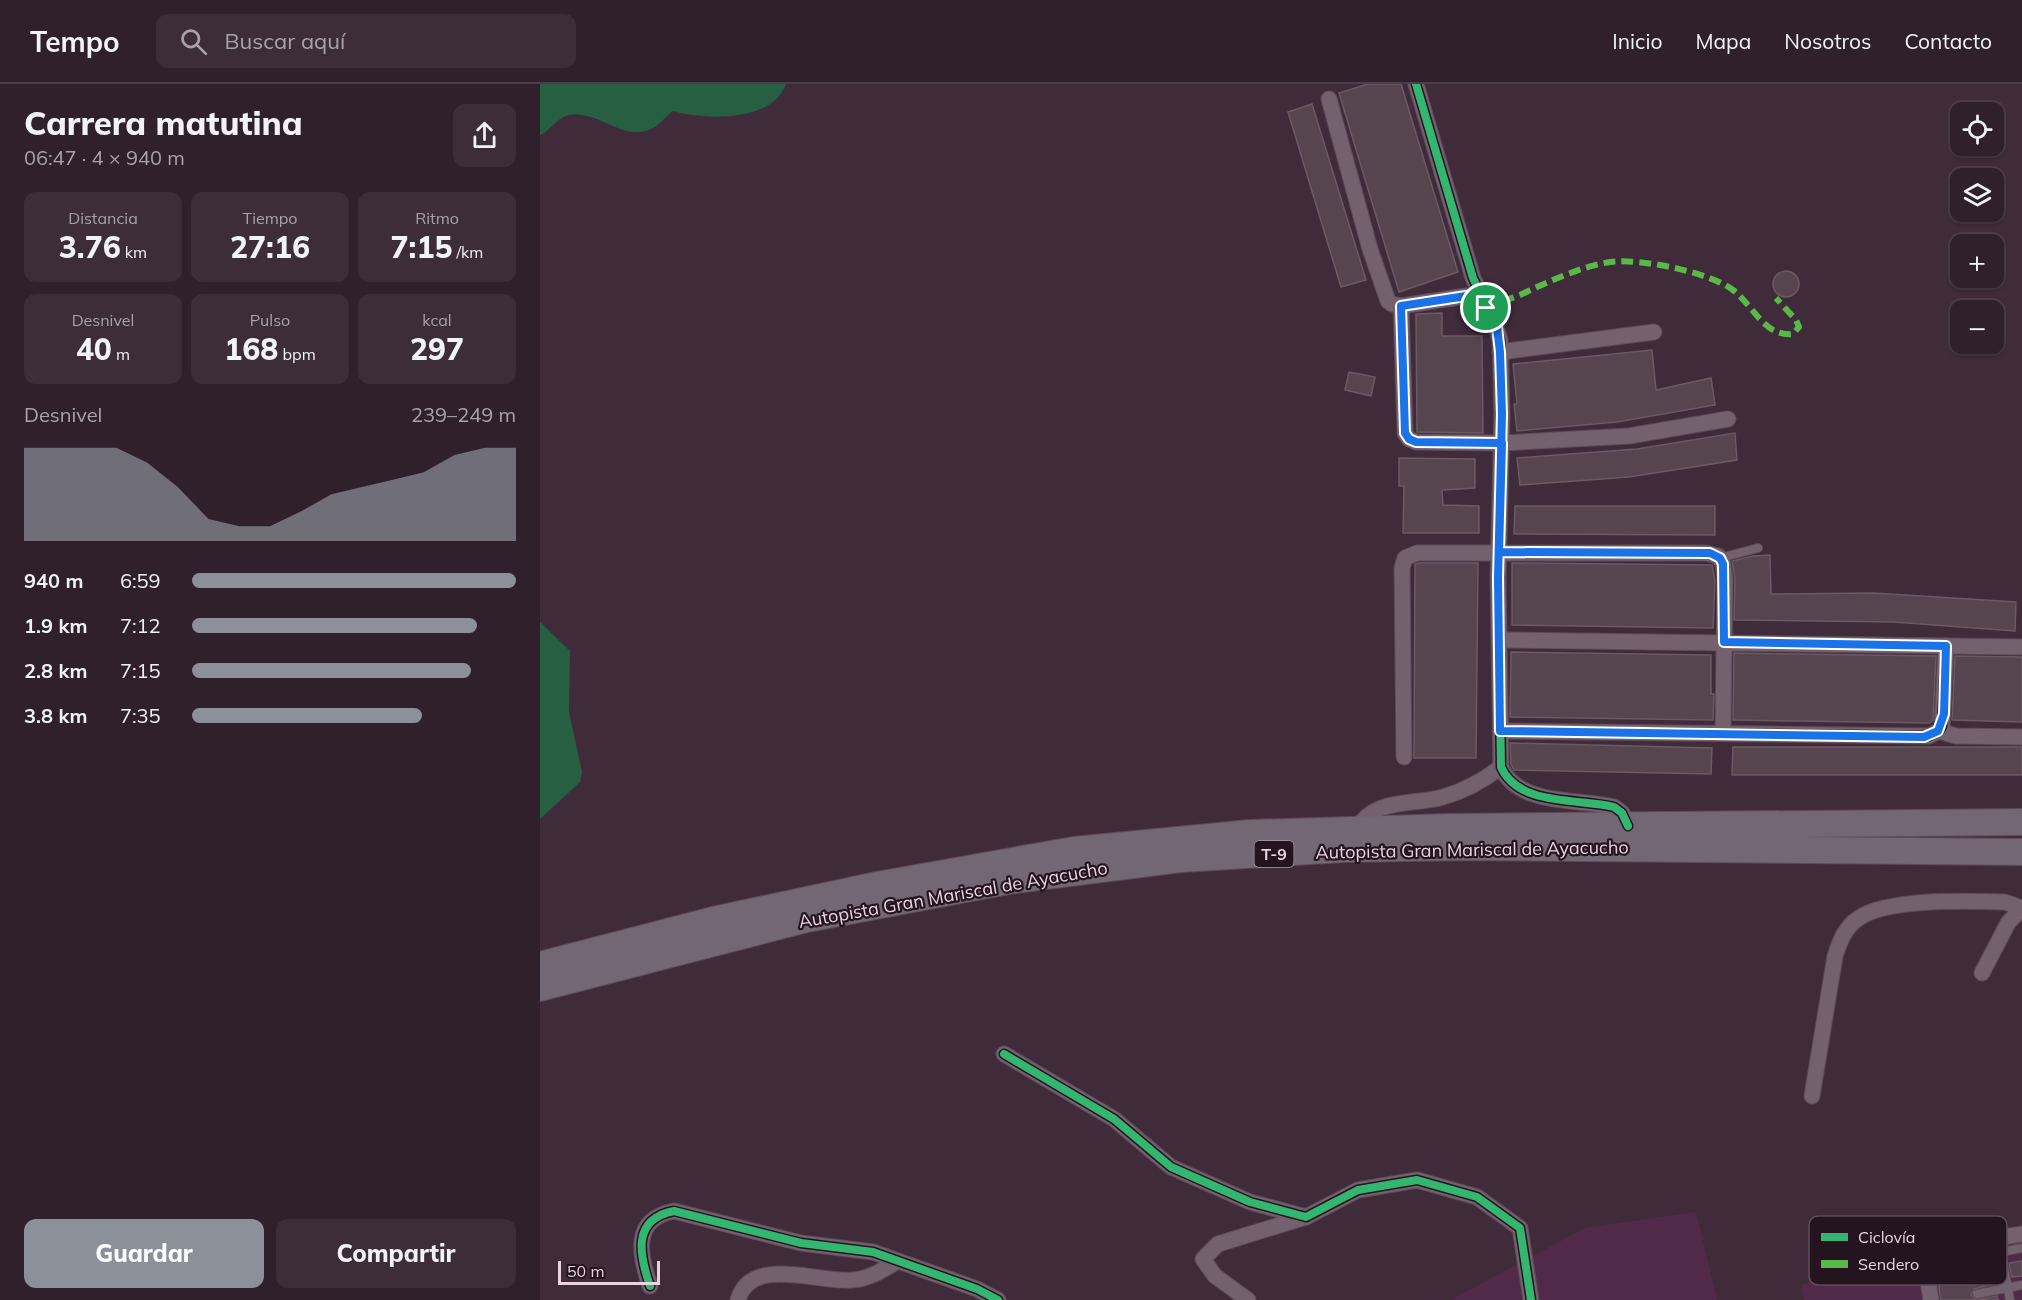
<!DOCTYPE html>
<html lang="es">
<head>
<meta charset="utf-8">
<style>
  body { margin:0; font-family:Mulish,sans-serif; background:#3c2d38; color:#f1f3f6; height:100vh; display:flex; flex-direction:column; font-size:22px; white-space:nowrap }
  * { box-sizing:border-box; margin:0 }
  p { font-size:20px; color:#a8a3a9 }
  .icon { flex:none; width:33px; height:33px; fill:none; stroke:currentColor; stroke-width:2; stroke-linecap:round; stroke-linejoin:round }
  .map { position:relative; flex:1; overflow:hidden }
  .drawer { display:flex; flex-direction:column; background:#30202c; width:540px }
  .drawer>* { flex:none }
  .tools { position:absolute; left:1410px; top:18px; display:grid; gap:12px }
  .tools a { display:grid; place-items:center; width:54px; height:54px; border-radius:12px; background:#30202c; box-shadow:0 2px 4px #0004,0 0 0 2px #4b3e48; font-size:30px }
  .scale { position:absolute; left:18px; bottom:15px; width:102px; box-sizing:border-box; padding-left:6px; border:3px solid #ead2e3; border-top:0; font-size:16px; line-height:21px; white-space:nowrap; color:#ead2e3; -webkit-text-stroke:4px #241420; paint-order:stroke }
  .pin { position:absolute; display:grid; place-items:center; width:51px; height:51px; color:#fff; margin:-26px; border:3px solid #fff; border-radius:50%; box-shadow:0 2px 6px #0007 }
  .round { display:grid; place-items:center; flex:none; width:63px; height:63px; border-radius:12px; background:#3c2d38 }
  .head { display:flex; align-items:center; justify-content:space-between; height:102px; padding:0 24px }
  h1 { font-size:33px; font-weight:800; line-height:45px }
  .figures { display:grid; grid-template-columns:repeat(3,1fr); gap:9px; height:102px; padding:6px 24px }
  .figures div { display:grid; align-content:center; border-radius:12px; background:#3c2d38; text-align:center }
  .figures b { font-size:30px; font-weight:800 }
  .figures small { font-size:16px; font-weight:400 }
  .figures p { font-size:16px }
  .chart { height:168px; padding:12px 24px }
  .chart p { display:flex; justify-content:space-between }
  .chart svg { width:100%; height:108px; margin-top:6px; fill:#8c9099; opacity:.7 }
  .button { display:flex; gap:12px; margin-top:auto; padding:12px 24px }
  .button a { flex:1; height:69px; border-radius:12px; background:#8c9099; color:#fff; font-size:24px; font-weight:800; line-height:69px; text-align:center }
  .button a+a { background:#3c2d38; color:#f1f3f6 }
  ul { padding:0 24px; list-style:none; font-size:20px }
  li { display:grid; grid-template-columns:96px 72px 1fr; align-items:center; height:45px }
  li i { height:15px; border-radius:8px; background:#8c9099 }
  header { display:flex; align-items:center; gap:36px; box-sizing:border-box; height:84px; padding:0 30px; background:#30202c; border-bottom:2px solid #4b3e48 }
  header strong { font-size:28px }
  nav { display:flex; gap:33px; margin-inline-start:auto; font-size:21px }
  .search { width:420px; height:54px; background:#3c2d38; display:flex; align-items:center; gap:15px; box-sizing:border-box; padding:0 21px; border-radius:12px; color:#a8a3a9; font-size:22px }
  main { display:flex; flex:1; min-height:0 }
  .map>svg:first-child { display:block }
  .built { fill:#522a49 }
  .green { fill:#275f42 }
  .building { fill:#56444e; stroke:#6c5964; stroke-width:1.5 }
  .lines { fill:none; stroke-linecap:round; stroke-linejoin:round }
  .service-casing { stroke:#5d4a58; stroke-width:10 }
  .minor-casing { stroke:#5d4a58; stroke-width:17 }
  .trunk-casing { stroke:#5d4a58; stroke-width:28 }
  .service { stroke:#73626e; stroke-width:8 }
  .minor { stroke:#73626e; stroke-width:15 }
  .trunk { stroke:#736675; stroke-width:26 }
  .quiet { stroke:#58b947; stroke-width:6; stroke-dasharray:12 6; stroke-linecap:butt }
  .cycleway-casing { stroke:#241420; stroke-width:11 }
  .cycleway { stroke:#33b770; stroke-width:8 }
  .route-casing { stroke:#fff; stroke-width:12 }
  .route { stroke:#1a73e8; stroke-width:8 }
  .labels { text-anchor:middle; stroke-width:4.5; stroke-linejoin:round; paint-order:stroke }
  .shield { fill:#241420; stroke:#af99a8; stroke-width:1.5 }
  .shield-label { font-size:16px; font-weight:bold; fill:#ead2e3 }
  .street-label { font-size:18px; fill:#ead2e3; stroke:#241420 }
  .key { fill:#241420; stroke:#5f4d5a; stroke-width:1.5 }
  .key-label { font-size:16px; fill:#ead2e3 }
</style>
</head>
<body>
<header>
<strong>Tempo</strong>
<div class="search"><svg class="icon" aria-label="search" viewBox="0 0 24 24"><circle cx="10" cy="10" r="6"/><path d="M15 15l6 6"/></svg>Buscar aquí</div>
<nav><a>Inicio</a><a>Mapa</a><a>Nosotros</a><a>Contacto</a></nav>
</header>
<main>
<section class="drawer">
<div class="head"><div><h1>Carrera matutina</h1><p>06:47 · 4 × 940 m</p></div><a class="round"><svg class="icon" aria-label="share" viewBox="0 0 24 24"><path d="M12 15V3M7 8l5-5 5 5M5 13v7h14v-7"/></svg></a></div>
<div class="figures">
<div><p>Distancia</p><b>3.76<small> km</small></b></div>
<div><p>Tiempo</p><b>27:16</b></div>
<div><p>Ritmo</p><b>7:15<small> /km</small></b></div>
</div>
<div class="figures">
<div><p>Desnivel</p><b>40<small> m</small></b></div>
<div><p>Pulso</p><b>168<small> bpm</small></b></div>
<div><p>kcal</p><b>297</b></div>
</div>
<div class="chart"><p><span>Desnivel</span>239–249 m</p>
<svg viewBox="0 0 160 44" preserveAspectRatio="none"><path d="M0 44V6L10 6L20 6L30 6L40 12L50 22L60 35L70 38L80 38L90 32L100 25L110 22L120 19L130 16L140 9L150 6L160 6V44z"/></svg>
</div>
<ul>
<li><b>940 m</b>6:59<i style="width:100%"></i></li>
<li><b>1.9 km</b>7:12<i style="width:88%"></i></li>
<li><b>2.8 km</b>7:15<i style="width:86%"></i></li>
<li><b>3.8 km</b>7:35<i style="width:71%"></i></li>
</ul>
<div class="button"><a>Guardar</a><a>Compartir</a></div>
</section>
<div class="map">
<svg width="1482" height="1216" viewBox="0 0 1482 1216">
  <rect width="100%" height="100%" fill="#402b3b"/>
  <g class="built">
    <polygon points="1156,1128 1177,1216 911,1216 1045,1144"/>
    <polygon points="1482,1150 1482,1216 1264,1216 1261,1201 1394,1168"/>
  </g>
  <g class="green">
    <path d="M 0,0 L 246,0 C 232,39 165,36 133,27 C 126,32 119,42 111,45 C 81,59 57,23 26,32 C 16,35 10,47 0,51 Z"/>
    <polygon points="0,538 30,567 29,628 42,688 40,698 0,735"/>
  </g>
  <g class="building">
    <polygon points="828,0 861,0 918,188 859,208 799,9"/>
    <polygon points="772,20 826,196 801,203 748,28"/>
    <circle cx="1246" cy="200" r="13"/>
    <polygon points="902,229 902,252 942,252 943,349 877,348 876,230"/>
    <polygon points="1112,266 1116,306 1171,294 1175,321 1077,338 977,347 974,320 977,320 973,280"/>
    <polygon points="809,288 835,293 831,312 805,306"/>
    <polygon points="1195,349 1197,376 1089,393 980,401 977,374 1097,365"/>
    <polygon points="859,374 935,375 935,404 902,406 903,421 939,422 939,449 863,449 864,402 859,402"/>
    <polygon points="975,422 1175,422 1175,451 974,450"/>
    <polygon points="1230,471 1231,510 1333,509 1476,518 1475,547 1353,538 1194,536 1195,495 1192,477 1213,472"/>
    <polygon points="879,479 938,479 936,674 874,674 875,480"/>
    <polygon points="972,479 1172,481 1175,496 1173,544 972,541"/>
    <polygon points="971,568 1171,571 1171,610 1174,610 1173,636 970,633"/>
    <polygon points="1194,569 1396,572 1393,636 1390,639 1193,636"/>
    <polygon points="1415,572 1482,573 1482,638 1412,636"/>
    <polygon points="970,659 1172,664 1171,690 974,686 971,680"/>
    <polygon points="1193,663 1482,663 1482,691 1192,691"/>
    <polygon points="1423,1174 1424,1181 1450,1177 1451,1182 1457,1181 1460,1195 1454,1197 1455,1200 1434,1205 1431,1211 1436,1216 1457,1212 1458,1216 1401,1216 1395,1179"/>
    <polygon points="1482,1177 1482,1192 1472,1193 1469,1179"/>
  </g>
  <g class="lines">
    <defs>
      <g id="service">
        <polyline points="1180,474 1218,464"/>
        <polyline points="1461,1168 1470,1216"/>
        <polyline points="1437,1173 1482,1164"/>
        <polyline points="1437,1210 1482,1201"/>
      </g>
      <g id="minor">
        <path d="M 876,0 L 933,194 L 956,243 L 960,256 L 962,330 L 958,494 L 961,683 C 979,723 1039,714 1074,723 L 1082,729 L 1088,742"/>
        <polyline points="789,15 830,165 848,217 852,220 861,222 939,210"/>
        <polyline points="861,222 865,349 869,355 876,358 962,359 1089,352 1188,335"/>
        <polyline points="960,268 1114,248"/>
        <polyline points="959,556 1482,563"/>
        <polyline points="960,647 1389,652 1399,647 1402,642 1406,562"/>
        <polyline points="1399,647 1416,652 1482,653"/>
        <polyline points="864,673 862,484 865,474 877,469 1166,469 1178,472 1183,480 1185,495 1183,648"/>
        <path d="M 816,746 C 834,713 871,722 903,713 C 924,707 944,696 961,683"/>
        <polyline points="1442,889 1468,839 1482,824"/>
        <polyline points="464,970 574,1035 631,1083 710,1118 766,1133 818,1106 877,1096 937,1113 980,1144 991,1216"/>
        <path d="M 1272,1012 L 1295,872 C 1300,857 1305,843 1319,834 C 1348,814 1429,817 1465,818 L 1481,824"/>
        <path d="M 110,1202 C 99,1170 92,1135 134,1127 L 261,1159 L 333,1168 L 437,1205 L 458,1216"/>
        <path d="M 198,1216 C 211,1170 281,1200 313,1196 C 329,1195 343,1186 356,1178"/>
        <polyline points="708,1216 675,1192 663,1175 678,1160 766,1133"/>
        <polyline points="1391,1216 1383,1167 1482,1150"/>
      </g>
      <g id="trunk">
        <polyline points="0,881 173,836 337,801 534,766 710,749 910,743 1482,738"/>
        <polyline points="0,904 267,835 468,797 641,775 803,765 928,763 1482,768"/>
      </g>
    </defs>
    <use href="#service" class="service-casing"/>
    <use href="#minor" class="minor-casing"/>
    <use href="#trunk" class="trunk-casing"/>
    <use href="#service" class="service"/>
    <use href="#minor" class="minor"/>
    <use href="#trunk" class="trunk"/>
    <path class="quiet" d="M 946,224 C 957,218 968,216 980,211 C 1005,199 1042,182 1070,178 C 1100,174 1169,188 1193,206 C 1214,222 1224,253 1253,250 L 1259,243 L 1256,236 L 1236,214"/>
    <defs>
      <g id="cycleway">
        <path d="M 876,0 L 933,194 L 956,243 L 960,256 L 962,330 L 958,494 L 961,683 C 979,723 1039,714 1074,723 L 1082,729 L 1088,742"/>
        <polyline points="960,647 1389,652 1399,647 1402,642 1406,562"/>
        <polyline points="464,970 574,1035 631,1083 710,1118 766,1133 818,1106 877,1096 937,1113 980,1144 991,1216"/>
        <path d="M 110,1202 C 99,1170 92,1135 134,1127 L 261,1159 L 333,1168 L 437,1205 L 458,1216"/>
      </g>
    </defs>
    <use href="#cycleway" class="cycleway-casing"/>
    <use href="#cycleway" class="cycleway"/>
  </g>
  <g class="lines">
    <defs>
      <polyline id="route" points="946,224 957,243 960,268 962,330 958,494 960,647 1384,653 1398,647 1404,630 1406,562 1184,558 1183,480 1180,474 1170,469 959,468 962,359 876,358 869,355 865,349 861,222 939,210 946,224"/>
    </defs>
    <use href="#route" class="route-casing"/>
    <use href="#route" class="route"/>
  </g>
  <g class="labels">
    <rect class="shield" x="714.5" y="757" width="39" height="26" rx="4.5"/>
    <g class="shield-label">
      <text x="734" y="776">T-9</text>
    </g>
    <g class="street-label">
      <text transform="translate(932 766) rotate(-1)" y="6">Autopista Gran Mariscal de Ayacucho</text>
      <text transform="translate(413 811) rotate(-10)" y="6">Autopista Gran Mariscal de Ayacucho</text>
    </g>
  </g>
  <rect x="1269" y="1132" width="198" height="69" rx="9" class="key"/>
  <rect x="1281" y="1149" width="27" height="8" fill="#33b770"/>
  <rect x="1281" y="1176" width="27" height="8" fill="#58b947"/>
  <g class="key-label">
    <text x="1318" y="1159">Ciclovía</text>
    <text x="1318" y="1186">Sendero</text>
  </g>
</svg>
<div class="tools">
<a><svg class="icon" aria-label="locate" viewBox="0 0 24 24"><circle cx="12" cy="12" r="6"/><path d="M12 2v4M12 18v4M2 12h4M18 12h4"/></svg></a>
<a><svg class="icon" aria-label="layers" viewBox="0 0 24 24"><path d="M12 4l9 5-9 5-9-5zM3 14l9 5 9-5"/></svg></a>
<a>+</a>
<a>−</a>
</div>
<div class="scale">50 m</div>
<div class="pin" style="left:946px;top:224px;background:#1e9e55"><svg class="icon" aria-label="arrive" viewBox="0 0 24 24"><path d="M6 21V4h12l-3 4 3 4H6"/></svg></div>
</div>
</main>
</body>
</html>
